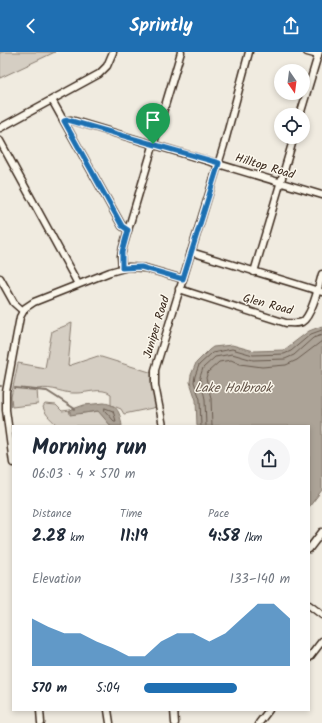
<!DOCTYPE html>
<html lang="en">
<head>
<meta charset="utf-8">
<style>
  body { margin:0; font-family:Kalam,sans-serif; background:#f6f6f7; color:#1f2937; height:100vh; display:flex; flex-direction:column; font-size:15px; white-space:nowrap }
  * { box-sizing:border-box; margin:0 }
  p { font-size:13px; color:#747a83 }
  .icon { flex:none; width:22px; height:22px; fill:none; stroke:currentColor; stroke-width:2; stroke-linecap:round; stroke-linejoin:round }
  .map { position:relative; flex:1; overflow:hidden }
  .sheet { position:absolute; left:12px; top:373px; width:298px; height:286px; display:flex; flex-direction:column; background:#fff; border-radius:0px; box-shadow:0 2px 6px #0003 }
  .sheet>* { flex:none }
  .needle { width:26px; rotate:166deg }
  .tools { position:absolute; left:274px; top:12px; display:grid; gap:8px }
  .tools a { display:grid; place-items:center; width:36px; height:36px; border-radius:50%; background:#fff; box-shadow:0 2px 6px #0003; font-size:20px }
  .pin { position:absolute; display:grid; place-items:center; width:34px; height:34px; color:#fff; margin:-41px -17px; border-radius:50% 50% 50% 0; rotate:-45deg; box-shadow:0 0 4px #0007 }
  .pin .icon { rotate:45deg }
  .round { display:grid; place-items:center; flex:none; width:42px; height:42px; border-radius:21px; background:#f6f6f7 }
  .headline { display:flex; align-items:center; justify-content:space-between; height:68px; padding:0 20px }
  h1 { font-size:22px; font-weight:700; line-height:30px }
  .figures { display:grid; grid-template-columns:repeat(3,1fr); gap:6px; height:68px; padding:4px 20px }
  .figures div { display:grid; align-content:center }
  .figures b { font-size:17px; font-weight:700 }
  .figures small { font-size:11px; font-weight:400 }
  .figures p { font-size:11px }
  .chart { height:112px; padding:8px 20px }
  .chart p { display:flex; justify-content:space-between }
  .chart svg { width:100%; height:72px; margin-top:4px; fill:#1f6fb2; opacity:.7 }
  ul { padding:0 20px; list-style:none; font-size:13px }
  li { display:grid; grid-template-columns:64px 48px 1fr; align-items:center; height:30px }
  li i { height:10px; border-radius:5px; background:#1f6fb2 }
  header { display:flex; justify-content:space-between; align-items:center; height:52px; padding:0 20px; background:#1f6fb2; color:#fff; font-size:18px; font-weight:700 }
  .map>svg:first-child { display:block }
  .green { fill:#d5cec3; stroke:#887c70 }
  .water { fill:#aca397; stroke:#7f7367 }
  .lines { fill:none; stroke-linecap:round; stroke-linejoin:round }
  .shore { stroke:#685a4e; stroke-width:1 }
  .stream { stroke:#7f7367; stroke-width:2 }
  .minor-casing { stroke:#3b2a1e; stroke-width:9 }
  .minor { stroke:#fbf7ec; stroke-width:6 }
  .route-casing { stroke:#fff; stroke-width:8 }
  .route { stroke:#1f6fb2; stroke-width:5 }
  .labels { text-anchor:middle; stroke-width:3; stroke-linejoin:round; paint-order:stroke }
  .street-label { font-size:12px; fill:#3b2a1e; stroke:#fbf7ec }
  .water-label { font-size:13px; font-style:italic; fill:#635448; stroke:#fbf7ec }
</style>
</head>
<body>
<header><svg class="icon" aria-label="back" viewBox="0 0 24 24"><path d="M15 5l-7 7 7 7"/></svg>Sprintly<svg class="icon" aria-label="share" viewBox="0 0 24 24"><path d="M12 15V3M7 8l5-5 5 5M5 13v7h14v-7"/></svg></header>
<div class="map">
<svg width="322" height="671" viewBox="0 0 322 671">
  <rect width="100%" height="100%" fill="#f0ebe0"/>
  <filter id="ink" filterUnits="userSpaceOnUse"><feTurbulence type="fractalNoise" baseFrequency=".025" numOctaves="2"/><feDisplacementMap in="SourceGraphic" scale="8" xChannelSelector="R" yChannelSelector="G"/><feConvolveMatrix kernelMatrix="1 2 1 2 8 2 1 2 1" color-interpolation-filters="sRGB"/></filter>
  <g filter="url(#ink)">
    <g class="green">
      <polygon points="0,0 55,0 0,26"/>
      <path d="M 72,271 L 68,314 L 98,304 L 153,321 L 151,327 L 157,355 L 124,362 L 121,357 L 111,353 L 111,342 C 101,335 88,341 77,341 C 62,342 55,334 37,337 L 38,352 L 12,355 L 11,345 L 18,311 L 45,316 L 52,279 Z"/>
      <path d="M 45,352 L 56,353 L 62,359 L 70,358 L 69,360 L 83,361 L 99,359 L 111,374 L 58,374 C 52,368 46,364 43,355 Z"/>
    </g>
    <g class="water">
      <polygon points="322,274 322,438 309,455 309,374 197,374 196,348 190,330 191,323 196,311 209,298 213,295 232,293 254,299 284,298 309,279"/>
      <path d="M 104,351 C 118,353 120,361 122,374 L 111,374 L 98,359 L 70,363 L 70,358 L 84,353 Z"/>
    </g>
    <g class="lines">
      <g class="shore">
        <polygon points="105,356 113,359 116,369 114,369 105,359"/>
        <polyline points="201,374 200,347 194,330 195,324 199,313 212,301 232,297 253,303 284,302 291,299 311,282 322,278"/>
        <polyline points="206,374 205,347 200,325 203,316 215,305 232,302 253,308 285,307 294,303 313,286 322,283"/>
        <polyline points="212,374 211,346 206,326 208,320 219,310 231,308 240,312 262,315 286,313 297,308 322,289"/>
      </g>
      <g class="stream">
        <polyline points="0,334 1,334"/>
        <polyline points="15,336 47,339 75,357"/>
      </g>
      <defs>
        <g id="minor">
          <polyline points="307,0 318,3"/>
          <polyline points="52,48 122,174 128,178"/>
          <polyline points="300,63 319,0"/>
          <polyline points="64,69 71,68 322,143"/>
          <polyline points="0,76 99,22 107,14 113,0"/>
          <polyline points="0,89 78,232"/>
          <polyline points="191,200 322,240"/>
          <polyline points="122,216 121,204 123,195 181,0"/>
          <polyline points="254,220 294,85"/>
          <polyline points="0,226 14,251 23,259"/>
          <path d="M 179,237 L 286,271 C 291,271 297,272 302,270 C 312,264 319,233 322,222"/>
          <polyline points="163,374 155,333 155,318 224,93 249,0"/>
          <polyline points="13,411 6,358 6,340 20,265 25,256 34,250 110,220 128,215 145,216 183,227"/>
          <polyline points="309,497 322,480"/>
          <polyline points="309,553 322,563"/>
          <polyline points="309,606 322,589"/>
          <polyline points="40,658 41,671"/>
          <polyline points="108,658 110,671"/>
          <polyline points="174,658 175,671"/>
          <polyline points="259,671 269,658"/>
        </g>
      </defs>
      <use href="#minor" class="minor-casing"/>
      <use href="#minor" class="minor"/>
    </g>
  </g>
  <g class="lines" filter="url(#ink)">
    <defs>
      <polygon id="route" points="68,68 219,111 183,227 141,215 122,216 122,200 128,178 122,174 64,69"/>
    </defs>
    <use href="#route" class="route-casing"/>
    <use href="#route" class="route"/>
  </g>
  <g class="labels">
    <g class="street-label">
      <text transform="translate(265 114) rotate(17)" y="4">Hilltop Road</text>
      <text transform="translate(268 252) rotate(15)" y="4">Glen Road</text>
      <text transform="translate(156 275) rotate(-73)" y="4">Juniper Road</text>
    </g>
    <g class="water-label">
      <text x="233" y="340">Lake Holbrook</text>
    </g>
  </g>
</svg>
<div class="tools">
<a><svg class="needle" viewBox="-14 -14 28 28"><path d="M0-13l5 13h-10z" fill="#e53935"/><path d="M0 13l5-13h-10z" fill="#747a83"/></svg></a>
<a><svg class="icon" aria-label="locate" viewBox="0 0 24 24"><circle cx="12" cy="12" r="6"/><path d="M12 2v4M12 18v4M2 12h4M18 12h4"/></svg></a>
</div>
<div class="pin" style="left:153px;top:92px;background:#1e9e55"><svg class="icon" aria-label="arrive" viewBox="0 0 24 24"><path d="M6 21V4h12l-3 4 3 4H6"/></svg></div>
<section class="sheet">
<div class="headline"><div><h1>Morning run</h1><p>06:03 · 4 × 570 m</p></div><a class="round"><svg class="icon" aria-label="share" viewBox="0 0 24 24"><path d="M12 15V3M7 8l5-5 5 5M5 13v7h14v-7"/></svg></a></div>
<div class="figures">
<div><p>Distance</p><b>2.28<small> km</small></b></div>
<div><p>Time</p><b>11:19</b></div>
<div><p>Pace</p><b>4:58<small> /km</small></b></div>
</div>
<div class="chart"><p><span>Elevation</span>133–140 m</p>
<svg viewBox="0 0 160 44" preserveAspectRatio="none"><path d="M0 44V15L10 20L20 24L30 24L40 29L50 33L60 38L70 38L80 29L90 24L100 24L110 29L120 24L130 15L140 6L150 6L160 15V44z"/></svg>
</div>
<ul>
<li><b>570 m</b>5:04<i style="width:64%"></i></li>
</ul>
</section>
</div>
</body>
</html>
